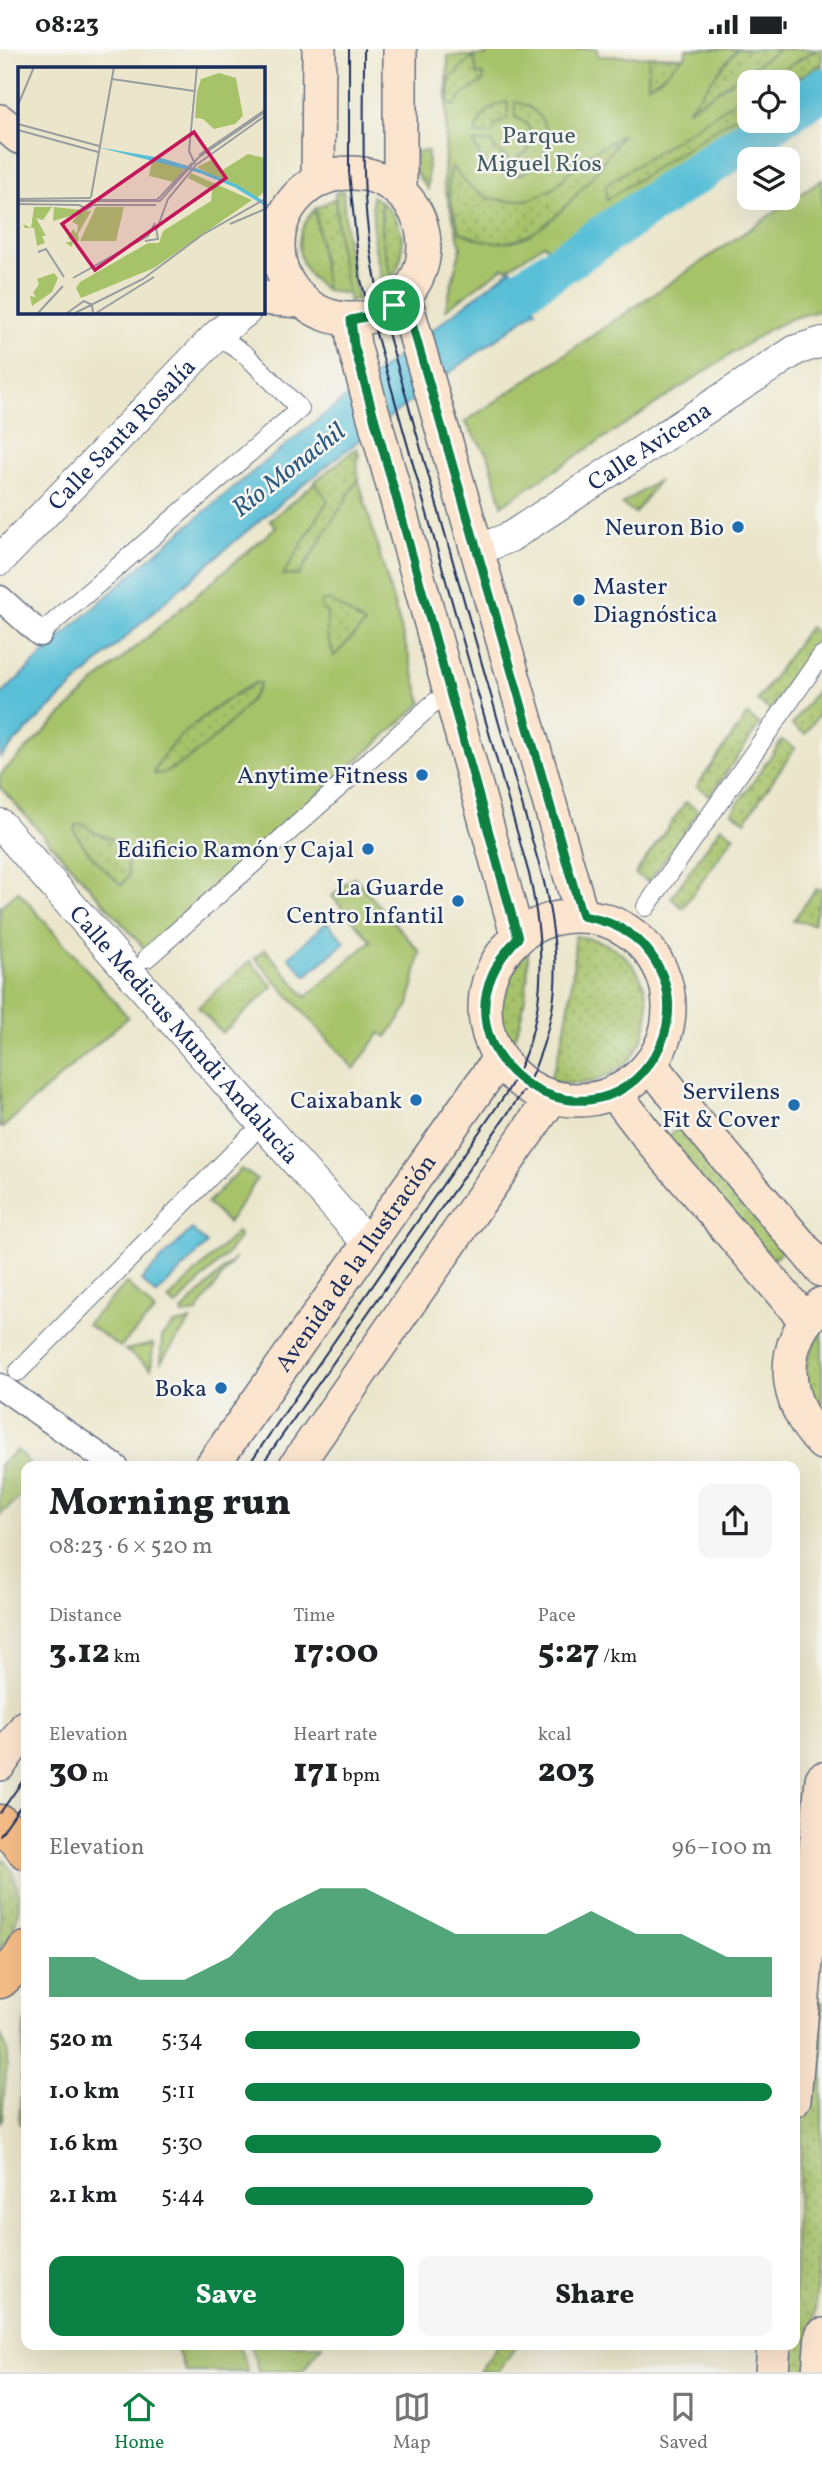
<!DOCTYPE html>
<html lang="en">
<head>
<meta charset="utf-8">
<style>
  body { margin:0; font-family:Vollkorn,serif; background:#f6f6f6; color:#202124; height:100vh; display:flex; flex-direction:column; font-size:26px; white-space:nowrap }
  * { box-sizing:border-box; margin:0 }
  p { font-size:23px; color:#757577 }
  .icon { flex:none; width:38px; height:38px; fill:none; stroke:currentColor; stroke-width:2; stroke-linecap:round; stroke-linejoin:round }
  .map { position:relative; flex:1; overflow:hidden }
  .sheet { position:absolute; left:21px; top:1412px; width:779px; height:889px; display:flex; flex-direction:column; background:#fff; border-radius:14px; box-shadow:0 7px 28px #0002 }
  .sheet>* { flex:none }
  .buttons { position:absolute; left:737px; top:21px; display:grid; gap:14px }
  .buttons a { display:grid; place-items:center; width:63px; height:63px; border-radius:14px; background:#fff; box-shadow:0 7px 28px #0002; font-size:35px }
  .pin { position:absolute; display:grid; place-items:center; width:60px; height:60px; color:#fff; margin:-30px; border:4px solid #fff; border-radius:50%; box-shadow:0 2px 7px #0007 }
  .round { display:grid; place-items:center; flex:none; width:74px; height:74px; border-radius:14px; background:#f6f6f6 }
  .overview { display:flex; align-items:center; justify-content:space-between; height:119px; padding:0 28px }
  h1 { font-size:38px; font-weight:800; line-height:52px }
  .stats { display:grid; grid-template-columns:repeat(3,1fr); gap:10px; height:119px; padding:7px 28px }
  .stats div { display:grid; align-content:center }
  .stats b { font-size:35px; font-weight:800 }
  .stats small { font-size:19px; font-weight:400 }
  .stats p { font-size:19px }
  .chart { height:196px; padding:14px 28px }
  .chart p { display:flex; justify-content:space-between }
  .chart svg { width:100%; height:126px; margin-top:7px; fill:#0b8043; opacity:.7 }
  .button { display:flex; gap:14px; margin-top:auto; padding:14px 28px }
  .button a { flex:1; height:80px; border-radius:14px; background:#0b8043; color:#fff; font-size:28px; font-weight:800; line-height:80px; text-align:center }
  .button a+a { background:#f6f6f6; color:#202124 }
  ul { padding:0 28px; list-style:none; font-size:23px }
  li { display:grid; grid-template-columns:112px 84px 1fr; align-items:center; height:52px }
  li i { height:18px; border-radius:9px; background:#0b8043 }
  .status { display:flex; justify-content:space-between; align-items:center; height:49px; padding:0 35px; background:#fff; direction:ltr }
  .status svg { height:19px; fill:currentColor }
  .menu { display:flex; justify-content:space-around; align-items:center; height:98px; border-top:2px solid #e0e0e0; background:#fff; font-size:19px; color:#757577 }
  .menu a { display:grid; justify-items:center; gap:4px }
  .menu .on { color:#0b8043 }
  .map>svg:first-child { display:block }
  .green { fill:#a7c36a; stroke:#617964; stroke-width:2 }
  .garden { fill:url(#garden-dots); stroke:#617964; stroke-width:2 }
  .water { fill:#59bfd7; stroke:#3a779a; stroke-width:2 }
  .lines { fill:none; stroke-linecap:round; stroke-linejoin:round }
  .river { stroke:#59bfd7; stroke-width:42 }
  .pedestrian-casing { stroke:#646f84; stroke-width:20 }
  .minor-casing { stroke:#646f84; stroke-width:27 }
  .tertiary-casing { stroke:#646f84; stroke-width:32 }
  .secondary-casing { stroke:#646f84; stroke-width:36 }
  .primary-casing { stroke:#646f84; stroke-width:41 }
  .pedestrian { stroke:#fff; stroke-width:18 }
  .minor { stroke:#fff; stroke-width:24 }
  .tertiary { stroke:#fff; stroke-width:30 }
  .secondary { stroke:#fce5cf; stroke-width:33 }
  .primary { stroke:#f7be88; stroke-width:38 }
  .tram { stroke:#1b2f5e; stroke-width:2 }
  .route-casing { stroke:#fff; stroke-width:14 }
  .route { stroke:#0b8043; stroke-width:9 }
  .poi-dot { fill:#1f6fb2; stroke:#f6f6f2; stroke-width:2.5 }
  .labels { text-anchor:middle; stroke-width:5; stroke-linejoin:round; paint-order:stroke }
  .park-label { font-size:24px; fill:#455b62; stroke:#f6f6f2 }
  .street-label { font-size:24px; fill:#1b2f5e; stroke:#f6f6f2 }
  .poi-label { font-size:24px; fill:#1b2f5e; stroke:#f6f6f2; text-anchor:end }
  .water-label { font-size:26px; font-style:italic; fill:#2e5a82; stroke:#f6f6f2 }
  .inset-river { fill:none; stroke:#59bfd7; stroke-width:3.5 }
  .inset-road { fill:none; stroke:#989d9f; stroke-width:2 }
  .view { fill:#c2185b; fill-opacity:0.15; stroke:#c2185b; stroke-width:3.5 }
  .inset-edge { fill:none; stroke:#1b2f5e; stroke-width:3.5 }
</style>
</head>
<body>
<div class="status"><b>08:23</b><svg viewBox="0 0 49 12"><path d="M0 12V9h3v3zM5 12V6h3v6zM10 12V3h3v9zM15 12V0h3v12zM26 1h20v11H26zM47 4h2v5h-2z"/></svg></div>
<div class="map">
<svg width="822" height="2323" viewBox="0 0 822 2323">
  <defs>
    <pattern id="garden-dots" width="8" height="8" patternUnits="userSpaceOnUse" patternTransform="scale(1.75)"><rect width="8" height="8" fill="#a7c36a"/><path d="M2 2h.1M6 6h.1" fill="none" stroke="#879f5a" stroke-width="1.8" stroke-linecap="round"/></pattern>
  </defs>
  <rect width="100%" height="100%" fill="#f6f6f2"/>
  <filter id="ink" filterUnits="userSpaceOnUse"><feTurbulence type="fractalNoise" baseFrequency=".0143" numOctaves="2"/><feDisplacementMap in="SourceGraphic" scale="14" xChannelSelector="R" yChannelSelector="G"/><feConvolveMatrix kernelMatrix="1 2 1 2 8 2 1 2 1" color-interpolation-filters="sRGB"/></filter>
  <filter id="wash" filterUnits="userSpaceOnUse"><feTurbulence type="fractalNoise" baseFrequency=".00686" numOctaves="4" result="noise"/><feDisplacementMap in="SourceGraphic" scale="28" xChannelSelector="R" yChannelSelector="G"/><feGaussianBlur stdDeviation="1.57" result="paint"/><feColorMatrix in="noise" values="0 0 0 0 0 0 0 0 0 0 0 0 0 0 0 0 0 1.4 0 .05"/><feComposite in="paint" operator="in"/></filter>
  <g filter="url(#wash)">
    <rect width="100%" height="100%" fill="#ebe6cb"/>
    <g class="green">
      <polygon points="487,0 597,0 598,7 685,8 686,0 822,0 822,29 788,50 788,33 749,33 749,72 754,72 552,203 544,195 507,220 504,218 445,261 461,198 444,136 448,7 486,7"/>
      <polygon points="822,131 822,261 790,270 768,281 502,456 489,408 465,373"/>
      <polygon points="343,142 347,197 358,251 349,252 339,198 335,144"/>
      <path d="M 372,147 L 381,153 C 380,179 384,205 392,230 L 383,238 L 374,194 Z"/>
      <path d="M 315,160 L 326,241 C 295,219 290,188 315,160 Z"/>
      <polygon points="357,399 359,407 355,418 422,654 145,900 0,738 0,726 95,633 276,478 270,471"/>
      <polygon points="659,431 635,464 622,455"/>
      <polygon points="354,828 420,903 409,956 387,988 380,984 354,1020 255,909 265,900 306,948 371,892 332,847"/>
      <polygon points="18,842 128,968 2,1079 0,1076 0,858"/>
      <polygon points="250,912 273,938 222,984 198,958"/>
      <polygon points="241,1120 257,1130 228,1174 207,1154"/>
      <polygon points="237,1183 240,1187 228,1204 176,1257 168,1251"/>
      <polygon points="235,1209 196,1264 183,1266 182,1262"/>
      <polygon points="127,1234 155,1262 120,1298 87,1275"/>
      <polygon points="190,1272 161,1313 162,1287 174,1275"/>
      <polygon points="153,1295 151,1320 125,1301"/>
      <polygon points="17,1401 32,1417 26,1418 26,1443 0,1466 0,1416"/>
      <polygon points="26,1972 26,2074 19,2075 24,1974"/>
      <polygon points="0,1984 8,2002 2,2070 0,2073"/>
      <polygon points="175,2296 239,2296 248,2323 186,2323"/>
      <polygon points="250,2296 322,2296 302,2323 259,2323"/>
    </g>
    <g class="garden">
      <polygon points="737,0 780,0 687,62 731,7"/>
      <polygon points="817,0 822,0 822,15 788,35 788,33 763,33"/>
      <path d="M 474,7 L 477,26 L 483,25 L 484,32 L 464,45 L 455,56 L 452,57 L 449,53 L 449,30 C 459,23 464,13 474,7 Z"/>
      <polygon points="649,7 683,8 659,30 648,36"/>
      <polygon points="749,43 749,59 606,151 606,136"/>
      <path d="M 508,53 L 508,69 L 496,76 L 492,85 L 475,85 C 479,67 489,56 508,53 Z"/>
      <path d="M 515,53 C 533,56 543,68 548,85 L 532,85 L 526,74 L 515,68 Z"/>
      <path d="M 622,86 C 600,119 553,184 512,192 C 493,196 476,190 460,183 C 454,160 443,141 452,118 L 470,138 L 489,149 L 508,152 L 532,150 L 554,139 L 584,108 Z"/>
      <path d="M 533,92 L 548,92 C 545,110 534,122 517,126 L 516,109 L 527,103 Z"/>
      <path d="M 474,93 L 492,93 L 497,103 L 508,109 L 510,126 C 490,123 479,112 474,93 Z"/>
      <polygon points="428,102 428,140 415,123 415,103"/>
      <polygon points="335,149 339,198 348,245 326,241 315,160"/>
      <path d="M 381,153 C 406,172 408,204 392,230 L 383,193 Z"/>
      <path d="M 357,399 C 360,410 355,417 359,429 L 299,526 L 283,526 L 328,451 L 314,433 Z"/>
      <polygon points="330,551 365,575 334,607 327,586 327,564 322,560 321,553"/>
      <polygon points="809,578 822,587 770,661 757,652"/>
      <path d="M 255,634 L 260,634 C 254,657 178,728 154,725 C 162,693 227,649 255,634 Z"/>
      <polygon points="822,634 822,661 805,685 792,676"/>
      <polygon points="747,666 760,675 710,747 697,737"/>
      <polygon points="782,691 795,699 745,772 732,763"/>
      <polygon points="686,753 699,762 649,833 635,825"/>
      <path d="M 84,775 C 93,787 111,787 124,796 L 129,826 L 122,836 C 104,821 84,802 74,780 L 76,776 Z"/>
      <polygon points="721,778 734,787 683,859 671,849"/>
      <polygon points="816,840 822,840 822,842 813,875 793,872"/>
      <path d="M 575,887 C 688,899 662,1056 549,1032 C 568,984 573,938 575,887 Z"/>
      <path d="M 528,902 C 529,937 523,969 511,1001 C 491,965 498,931 528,902 Z"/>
      <polygon points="684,1074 787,1198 768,1215 664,1091"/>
      <path d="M 822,1280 L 822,1375 C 806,1331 796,1324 822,1280 Z"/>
      <path d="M 4,1810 C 8,1816 13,1823 15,1830 C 23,1853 17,1884 0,1901 L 0,1816 Z"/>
      <polygon points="813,1952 822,1953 822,2174 810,2323 783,2323 785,2296 794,2296 795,2178"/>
      <polygon points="498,2296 517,2296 498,2323 479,2323"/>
    </g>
    <g class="water">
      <path d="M 511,220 L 536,261 C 475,306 413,349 353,396 C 229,493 111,597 0,708 L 0,647 C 158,491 336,356 511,220 Z"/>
      <polygon points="327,873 345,893 306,927 289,908"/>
      <polygon points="192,1180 207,1195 156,1246 141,1231"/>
    </g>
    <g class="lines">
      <g class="river">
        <polyline points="788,63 822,40"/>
        <polyline points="478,275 523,240 775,72"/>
      </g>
    </g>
  </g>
  <g filter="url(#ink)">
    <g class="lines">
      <defs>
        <g id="pedestrian">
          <polyline points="40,585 300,360 246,306 224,291"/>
          <polyline points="646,858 822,606"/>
          <polyline points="147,909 435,653"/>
          <polyline points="18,1323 249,1088"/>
        </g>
        <g id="minor">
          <polyline points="0,549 40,585"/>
          <polyline points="0,1337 116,1418"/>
        </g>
        <g id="tertiary">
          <path id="s1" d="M 478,501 L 510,488 L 796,301 L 822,293"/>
          <path id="s2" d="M 0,511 L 217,286 L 246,262"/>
          <path id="s3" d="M 0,775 L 368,1195"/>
        </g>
        <g id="secondary">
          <polyline points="0,72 19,88"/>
          <circle cx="351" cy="197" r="73"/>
          <polyline points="318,130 319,0"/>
          <polyline points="400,141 400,0"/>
          <polyline points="404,247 582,867"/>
          <polyline points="262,249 300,252"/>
          <polyline points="351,271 354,296 518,889"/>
          <circle cx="577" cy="959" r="92"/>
          <polyline points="650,1015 687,1062 822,1221"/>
          <polyline points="614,1043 651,1091 806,1272"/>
          <path d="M 822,1255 C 776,1294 783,1354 822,1394"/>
          <path id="s4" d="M 211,1418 L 499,1010"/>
          <polyline points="295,1418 552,1048"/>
          <polyline points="0,1715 26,1678"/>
          <polyline points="794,2050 822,1730"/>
          <polyline points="772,2323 774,2296"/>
          <polyline points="819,2323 822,2286"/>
        </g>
        <g id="primary">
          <polyline points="0,1775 16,1788 26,1801"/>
          <polyline points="0,1930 21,1911 26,1902"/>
        </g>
      </defs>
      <use href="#pedestrian" class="pedestrian-casing"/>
      <use href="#minor" class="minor-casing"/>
      <use href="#tertiary" class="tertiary-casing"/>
      <use href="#secondary" class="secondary-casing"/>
      <use href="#primary" class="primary-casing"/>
      <use href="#pedestrian" class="pedestrian"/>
      <use href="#minor" class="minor"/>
      <use href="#tertiary" class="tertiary"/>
      <use href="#secondary" class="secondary"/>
      <use href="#primary" class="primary"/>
      <g class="tram">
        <path d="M 247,1418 L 507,1043 C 548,974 546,901 529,825 L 360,228 L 349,123 L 349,0"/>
        <path d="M 260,1418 L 527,1037 C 561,964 562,911 544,833 L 388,284 C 374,232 365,179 364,124 C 363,83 364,41 364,0"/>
        <polyline points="0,1764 26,1727"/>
        <polyline points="0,1786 26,1749"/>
      </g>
    </g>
  </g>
  <g class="lines" filter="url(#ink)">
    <defs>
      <path id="route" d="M 404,247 L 582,867 C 620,873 649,892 663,928 C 673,953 669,983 656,1005 C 587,1120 412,998 518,889 L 354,296 L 351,271 L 383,264 Z"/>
    </defs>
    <use href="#route" class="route-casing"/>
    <use href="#route" class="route"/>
  </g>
  <g class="poi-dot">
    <circle cx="738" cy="478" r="7"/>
    <circle cx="579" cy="551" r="7"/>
    <circle cx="422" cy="726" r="7"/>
    <circle cx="368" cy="800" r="7"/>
    <circle cx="458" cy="852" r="7"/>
    <circle cx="416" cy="1051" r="7"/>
    <circle cx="794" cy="1056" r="7"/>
    <circle cx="221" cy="1339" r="7"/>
  </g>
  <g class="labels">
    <g class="park-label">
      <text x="539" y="94">Parque<tspan x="539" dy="28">Miguel Ríos</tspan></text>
    </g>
    <g class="street-label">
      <text dy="8" stroke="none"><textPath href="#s2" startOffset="175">Calle Santa Rosalía</textPath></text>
      <text dy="8" stroke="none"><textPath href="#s1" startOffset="201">Calle Avicena</textPath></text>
      <text dy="8" stroke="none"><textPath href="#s3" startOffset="280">Calle Medicus Mundi Andalucía</textPath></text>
      <text dy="8" stroke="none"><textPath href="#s4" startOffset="250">Avenida de la Ilustración</textPath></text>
    </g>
    <g class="poi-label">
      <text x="724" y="486">Neuron Bio</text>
      <text x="593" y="545" text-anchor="start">Master<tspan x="593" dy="28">Diagnóstica</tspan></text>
      <text x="408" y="734">Anytime Fitness</text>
      <text x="354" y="808">Edificio Ramón y Cajal</text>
      <text x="444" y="846">La Guarde<tspan x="444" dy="28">Centro Infantil</tspan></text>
      <text x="780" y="1050">Servilens<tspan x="780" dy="28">Fit &amp; Cover</tspan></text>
      <text x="402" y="1059">Caixabank</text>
      <text x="207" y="1347">Boka</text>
    </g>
    <g class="water-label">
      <text transform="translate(288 420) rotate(-38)" y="9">Río Monachil</text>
    </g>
  </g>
  <g transform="translate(18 18)">
    <rect width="247" height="247" fill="#ebe6cb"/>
    <path d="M 201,6 L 218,11 L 225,49 L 217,57 L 196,62 L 185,52 L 177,51 L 179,25 L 183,12 ZM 230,87 L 247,91 L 247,124 L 239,131 L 179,100 L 197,91 L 203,104 ZM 134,94 L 160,99 L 167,101 L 156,115 L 131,109 ZM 173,106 L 234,133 L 136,201 L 63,231 L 58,221 L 62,215 L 130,176 L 141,176 L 145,164 L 193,134 L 194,123 L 170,111 ZM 16,140 L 34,140 L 25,153 L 18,151 L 28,169 L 24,169 L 27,176 L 19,179 L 16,161 L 7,161 L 5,157 L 13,161 ZM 36,140 L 73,144 L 60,167 L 61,174 L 55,174 L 54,180 L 47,176 L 54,174 L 50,171 L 55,162 L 59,167 L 60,158 L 54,155 L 62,146 L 35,154 ZM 36,206 L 40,211 L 34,225 L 14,239 L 12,229 L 18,230 L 15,226 L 21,217 L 19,212 Z" fill="#a7c36a"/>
    <path d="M 78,140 L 106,140 L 98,174 L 62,174 Z" fill="#a7c36a"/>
    <path d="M 79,80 L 143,91 L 184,103 L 182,106 Z" fill="#59bfd7"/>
    <path class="inset-river" d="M 179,103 L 218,119 L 247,137"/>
    <path class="inset-road" d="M 179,1 L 214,0M 94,12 L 176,24M 0,38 L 16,0M 0,57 L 81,79M 0,63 L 80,85M 181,88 L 247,43M 177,97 L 171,84 L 179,0M 73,130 L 96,0M 0,132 L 73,131M 75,133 L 139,133 L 174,96M 0,134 L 142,134 L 180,91 L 247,45M 0,137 L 61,138 L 69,142 L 75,138 L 138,138M 212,157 L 247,142M 139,162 L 150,132 L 178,98 L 247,49M 127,174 L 140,172 L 138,161M 20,185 L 28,182 L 46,210M 55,211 L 130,169 L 137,156M 20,246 L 45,219M 49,246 L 66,234 L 74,238 L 75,246M 57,246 L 125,212 L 184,168 L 247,132M 78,246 L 136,210"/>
    <path class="view" d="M 176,65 L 208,111 L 77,203 L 44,157 Z"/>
    <rect width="247" height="247" class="inset-edge"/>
  </g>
</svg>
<div class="buttons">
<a><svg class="icon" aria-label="locate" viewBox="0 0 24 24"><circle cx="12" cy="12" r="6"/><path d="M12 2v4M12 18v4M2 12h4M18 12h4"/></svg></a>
<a><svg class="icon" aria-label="layers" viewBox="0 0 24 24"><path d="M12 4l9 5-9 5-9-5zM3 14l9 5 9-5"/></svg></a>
</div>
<div class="pin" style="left:394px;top:256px;background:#1e9e55"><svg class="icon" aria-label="arrive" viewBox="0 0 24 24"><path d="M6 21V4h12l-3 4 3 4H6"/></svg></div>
<section class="sheet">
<div class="overview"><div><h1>Morning run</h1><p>08:23 · 6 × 520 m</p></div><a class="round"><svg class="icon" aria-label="share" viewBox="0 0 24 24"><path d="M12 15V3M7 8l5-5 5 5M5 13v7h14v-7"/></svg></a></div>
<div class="stats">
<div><p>Distance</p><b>3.12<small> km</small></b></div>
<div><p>Time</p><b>17:00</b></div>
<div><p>Pace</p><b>5:27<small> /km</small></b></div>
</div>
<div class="stats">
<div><p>Elevation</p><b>30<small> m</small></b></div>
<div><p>Heart rate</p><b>171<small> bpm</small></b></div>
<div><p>kcal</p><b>203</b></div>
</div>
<div class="chart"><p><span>Elevation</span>96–100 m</p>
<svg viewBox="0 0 160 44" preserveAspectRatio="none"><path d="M0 44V30L10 30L20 38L30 38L40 30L50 14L60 6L70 6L80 14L90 22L100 22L110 22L120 14L130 22L140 22L150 30L160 30V44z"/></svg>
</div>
<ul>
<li><b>520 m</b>5:34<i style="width:75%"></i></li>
<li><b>1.0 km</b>5:11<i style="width:100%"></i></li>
<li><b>1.6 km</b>5:30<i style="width:79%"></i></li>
<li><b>2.1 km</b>5:44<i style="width:66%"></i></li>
</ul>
<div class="button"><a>Save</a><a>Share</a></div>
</section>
</div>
<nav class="menu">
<a class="on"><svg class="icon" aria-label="home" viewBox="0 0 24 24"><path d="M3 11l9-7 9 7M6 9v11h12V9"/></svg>Home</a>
<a><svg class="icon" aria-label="map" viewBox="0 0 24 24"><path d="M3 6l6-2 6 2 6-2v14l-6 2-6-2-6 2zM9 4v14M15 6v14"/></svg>Map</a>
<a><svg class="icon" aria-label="saved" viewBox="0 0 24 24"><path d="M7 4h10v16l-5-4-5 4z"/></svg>Saved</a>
</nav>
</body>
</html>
